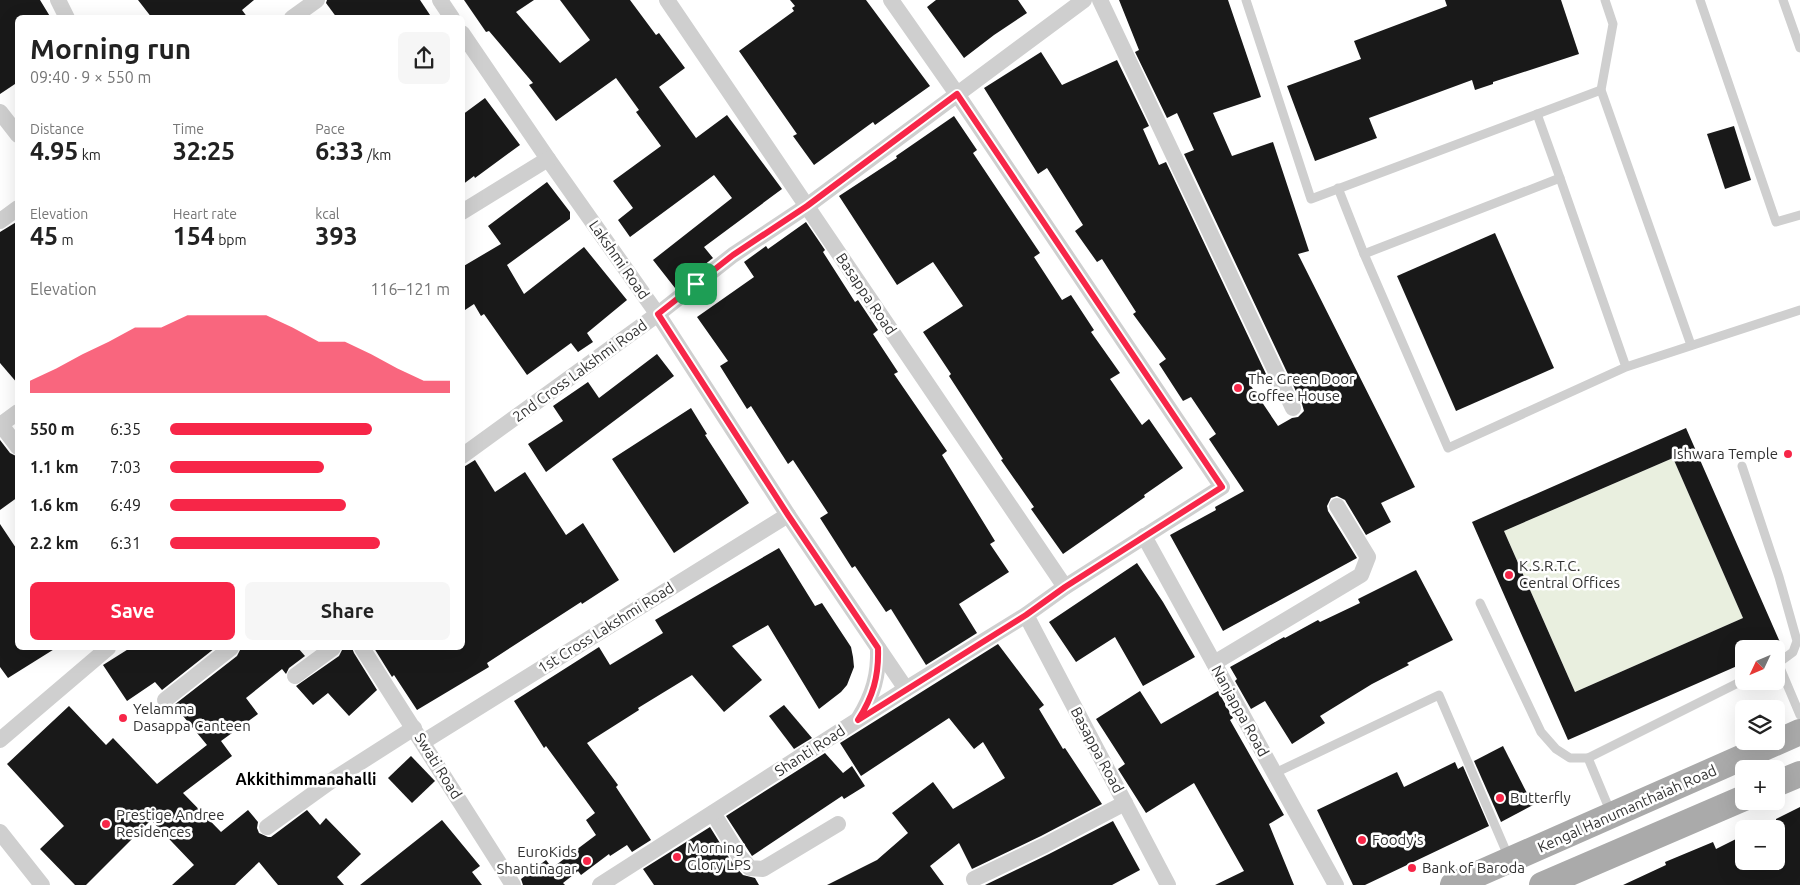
<!DOCTYPE html>
<html lang="en">
<head>
<meta charset="utf-8">
<style>
  body { margin:0; font-family:Ubuntu,sans-serif; background:#f6f6f6; color:#222; height:100vh; display:flex; flex-direction:column; font-size:19px; white-space:nowrap }
  * { box-sizing:border-box; margin:0 }
  p { font-size:16px; color:#767676 }
  .icon { flex:none; width:28px; height:28px; fill:none; stroke:currentColor; stroke-width:2; stroke-linecap:round; stroke-linejoin:round }
  .map { position:relative; flex:1; overflow:hidden }
  .drawer { position:absolute; left:15px; top:15px; width:450px; height:635px; display:flex; flex-direction:column; background:#fff; border-radius:8px; box-shadow:0 5px 20px #0002 }
  .drawer>* { flex:none }
  .needle { width:32px; rotate:226deg }
  .fabs { position:absolute; left:1735px; top:640px; display:grid; gap:10px }
  .fabs a { display:grid; place-items:center; width:50px; height:50px; border-radius:8px; background:#fff; box-shadow:0 5px 20px #0002; font-size:25px }
  .pin { position:absolute; display:grid; place-items:center; width:42px; height:42px; color:#fff; margin:-21px; border-radius:10px; box-shadow:0 2px 8px #0006 }
  .round { display:grid; place-items:center; flex:none; width:52px; height:52px; border-radius:8px; background:#f6f6f6 }
  .overview { display:flex; align-items:center; justify-content:space-between; height:85px; padding:0 15px }
  h1 { font-size:28px; font-weight:700; line-height:38px }
  .stats { display:grid; grid-template-columns:repeat(3,1fr); gap:8px; height:85px; padding:5px 15px }
  .stats div { display:grid; align-content:center }
  .stats b { font-size:25px; font-weight:700 }
  .stats small { font-size:14px; font-weight:400 }
  .stats p { font-size:14px }
  .chart { height:140px; padding:10px 15px }
  .chart p { display:flex; justify-content:space-between }
  .chart svg { width:100%; height:90px; margin-top:5px; fill:#f72648; opacity:.7 }
  .button { display:flex; gap:10px; margin-top:auto; padding:10px 15px }
  .button a { flex:1; height:58px; border-radius:8px; background:#f72648; color:#fff; font-size:20px; font-weight:700; line-height:58px; text-align:center }
  .button a+a { background:#f6f6f6; color:#222 }
  ul { padding:0 15px; list-style:none; font-size:16px }
  li { display:grid; grid-template-columns:80px 60px 1fr; align-items:center; height:38px }
  li i { height:12px; border-radius:6px; background:#f72648 }
  .map>svg:first-child { display:block }
  .green { fill:#e9efdf }
  .building { fill:#191919; fill-rule:evenodd }
  .lines { fill:none; stroke-linecap:round; stroke-linejoin:round }
  .lane { stroke:#cfcfcf; stroke-width:9 }
  .street { stroke:#cfcfcf; stroke-width:16 }
  .primary { stroke:#aaa; stroke-width:26 }
  .route-casing { stroke:#fff; stroke-width:10 }
  .route { stroke:#f72648; stroke-width:6 }
  .poi-dot { fill:#f72648; stroke:#fff; stroke-width:2 }
  .labels { text-anchor:middle; stroke-width:5; stroke-linejoin:round; paint-order:stroke }
  .street-label { font-size:15px; fill:#323232; stroke:#fff }
  .poi-label { font-size:15px; fill:#323232; stroke:#fff; text-anchor:start }
  .neighbourhood-label { font-size:16px; font-weight:bold; fill:#000; stroke:#fff }
</style>
</head>
<body>
<div class="map">
<svg width="1800" height="885" viewBox="0 0 1800 885">
  <rect width="100%" height="100%" fill="#fff"/>
  <polygon class="green" points="1673,458 1743,618 1575,692 1504,531"/>
  <g class="building">
    <polygon points="0,0 40,0 51,18 18,18 18,82 0,94"/>
    <polygon points="138,0 254,0 242,10 248,18 152,18"/>
    <polygon points="327,0 420,0 432,18 337,18 326,3"/>
    <polygon points="464,0 534,0 516,12 560,63 590,40 560,0 630,0 656,35 659,33 685,68 659,87 696,138 727,115 782,189 704,247 713,258 675,288 653,260 732,198 714,175 630,237 618,220 633,208 613,181 661,146 636,112 639,110 616,78 556,121 529,85 533,83 489,31 486,32"/>
    <polygon points="790,0 866,0 930,86 875,125 873,122 814,165 793,136 797,134 739,51 794,11 792,8 795,6"/>
    <polygon points="936,0 1018,0 1027,13 994,35 964,58 927,7"/>
    <polygon points="1119,0 1228,0 1261,97 1213,113 1232,156 1273,142 1309,251 1298,254 1415,487 1381,503 1391,522 1366,535 1345,500 1337,496 1331,498 1327,506 1328,511 1357,558 1223,631 1170,535 1216,510 1215,507 1244,491 1209,439 1216,434 1191,397 1183,401 1159,364 1166,359 1133,314 1136,312 1102,259 1097,262 1075,231 1083,225 1047,168 1038,174 984,88 1041,52 1062,85 1117,60 1149,126 1143,129 1159,165 1166,162 1266,374 1249,383 1278,426 1292,418 1298,417 1304,411 1302,404 1184,154 1194,150 1177,113 1167,118 1135,52 1139,50"/>
    <polygon points="1445,0 1561,0 1579,54 1493,82 1493,84 1475,90 1472,80 1369,118 1377,138 1315,161 1287,86 1361,59 1354,41 1447,6"/>
    <polygon points="485,98 520,145 475,178 474,176 462,185 462,115"/>
    <polygon points="954,116 977,150 973,153 1040,253 1034,257 1062,300 1071,295 1094,330 1091,332 1120,373 1110,379 1142,425 1149,419 1183,468 1144,495 1145,497 1063,554 1031,509 1034,507 1001,460 1003,459 949,376 951,374 923,332 963,306 933,262 897,285 839,196 897,158 896,156"/>
    <polygon points="1734,126 1751,180 1725,189 1707,134"/>
    <polygon points="547,182 570,212 570,219 507,265 524,294 584,247 627,300 587,333 593,342 578,352 571,343 527,375 484,314 481,316 474,304 462,312 462,267 501,244 488,226"/>
    <polygon points="18,221 18,384 0,363 0,232"/>
    <polygon points="806,222 825,250 823,252 855,302 858,300 878,330 873,334 898,372 894,374 947,451 942,455 995,541 990,544 1009,572 959,604 977,633 926,665 891,609 886,612 855,566 852,568 820,518 828,513 793,460 788,464 751,406 747,409 720,366 728,361 697,317 754,277 744,262 766,246 768,249"/>
    <polygon points="1495,233 1554,368 1456,411 1397,276"/>
    <polygon points="657,354 674,376 546,472 528,444 563,421 553,406 588,382 599,398"/>
    <polygon points="691,408 707,434 705,435 749,503 674,553 612,459"/>
    <path d="M 1686,428 L 1783,649 L 1744,649 L 1744,663 L 1568,740 L 1472,522 ZM 1673,458 L 1743,618 L 1575,692 L 1504,531 Z"/>
    <polygon points="0,440 10,453 18,457 18,497 0,510"/>
    <polygon points="475,460 495,492 525,472 566,535 583,523 619,580 582,604 581,602 487,663 489,667 417,710 394,675 392,677 374,648 462,648 462,468"/>
    <polygon points="0,524 18,551 18,648 56,648 8,678 0,667"/>
    <polygon points="779,548 815,606 822,603 851,647 853,657 854,667 847,685 841,692 819,709 768,625 732,646 762,680 724,712 692,675 638,708 639,710 587,743 618,785 616,787 651,840 632,852 627,845 610,856 609,854 581,875 578,871 563,883 565,885 523,885 521,879 546,860 552,868 596,835 586,820 595,813 546,746 544,748 514,701 599,647 610,665 663,633 655,620"/>
    <polygon points="1137,563 1163,602 1195,657 1143,686 1115,637 1076,662 1049,622"/>
    <polygon points="1416,570 1453,640 1407,663 1409,665 1372,684 1320,716 1325,723 1292,744 1265,701 1251,709 1235,681 1237,679 1230,667 1284,637 1285,638 1318,620 1320,622 1360,603 1358,599"/>
    <polygon points="998,644 1044,705 1039,709 1063,749 1065,748 1102,804 1041,836 972,869 959,843 930,866 944,885 827,885 877,860 908,833 892,813 933,782 953,809 1005,778 983,742 974,749 949,718 861,776 840,743"/>
    <polygon points="130,648 215,648 162,690 155,682 127,701 103,665"/>
    <polygon points="241,648 298,648 305,656 289,668 286,674 282,669 246,698 258,714 221,741 232,756 183,793 221,832 248,810 258,822 257,828 259,833 268,837 271,837 307,810 320,825 326,818 361,854 337,877 344,885 278,885 259,862 235,885 172,885 194,865 151,820 86,885 75,885 40,849 64,826 7,764 69,706 106,745 113,738 157,784 207,745 174,705 237,656"/>
    <polygon points="343,648 352,648 354,653 377,690 349,716 328,693 313,705 296,686 339,656"/>
    <polygon points="1140,691 1161,724 1218,691 1233,718 1230,720 1284,815 1269,824 1294,885 1215,885 1244,871 1194,783 1146,813 1118,769 1125,764 1096,719"/>
    <polygon points="784,705 812,738 794,749 769,716"/>
    <polygon points="1503,746 1533,805 1501,822 1474,761"/>
    <polygon points="825,753 843,773 852,766 865,786 844,799 842,796 752,856 726,816"/>
    <polygon points="411,756 435,781 412,803 388,778"/>
    <polygon points="1455,762 1458,769 1463,766 1489,826 1365,885 1353,885 1317,810 1397,772 1404,787"/>
    <polygon points="1800,807 1800,885 1623,885 1666,865 1665,862 1713,842 1716,849 1744,835 1744,861 1776,861 1776,819"/>
    <polygon points="442,820 480,866 472,872 482,885 360,885"/>
    <polygon points="1113,821 1140,870 1112,885 985,885 1049,854"/>
    <polygon points="710,827 733,864 743,875 755,878 759,885 654,885 643,869"/>
  </g>
  <g class="lines">
    <g class="lane">
      <polyline points="1246,0 1311,199 1601,90"/>
      <polyline points="1605,0 1613,24 1601,90 1691,345"/>
      <polyline points="1700,0 1776,222 1800,215"/>
      <polyline points="1783,0 1800,48"/>
      <polyline points="1537,114 1560,178"/>
      <polyline points="1338,188 1364,254"/>
      <polyline points="1626,367 1560,178 1364,254 1448,448 1626,367 1800,310"/>
      <polyline points="1742,466 1779,577 1797,641 1793,652 1778,663 1800,715"/>
      <polyline points="1480,603 1541,732 1556,749 1570,758 1588,758 1611,813"/>
      <polyline points="1588,758 1744,680"/>
      <polyline points="1275,773 1439,695 1509,858"/>
    </g>
    <g class="street">
      <polyline points="58,0 67,18"/>
      <polyline points="440,0 452,18"/>
      <polyline points="667,0 1065,587"/>
      <polyline points="1100,0 1293,408"/>
      <polyline points="292,18 317,0"/>
      <polyline points="462,33 548,159 663,322 788,515 906,689"/>
      <polyline points="0,112 18,135"/>
      <polyline points="462,212 548,159"/>
      <polyline points="0,221 18,208"/>
      <polyline points="0,425 18,412"/>
      <polyline points="1,425 18,447"/>
      <polyline points="462,456 658,314 733,255 807,206 1084,0"/>
      <polyline points="1144,536 1336,885"/>
      <polyline points="1026,615 1168,885"/>
      <polyline points="362,648 513,885"/>
      <polyline points="1214,663 1361,575 1368,557 1337,506"/>
      <polyline points="295,676 333,648"/>
      <polyline points="165,700 231,648"/>
      <path d="M 859,718 C 873,695 879,675 878,648"/>
      <polyline points="0,740 108,648"/>
      <polyline points="423,742 788,515"/>
      <polyline points="713,813 740,857 750,868 763,869 838,824"/>
      <polyline points="267,827 331,781 414,728"/>
      <polyline points="0,832 42,885"/>
      <polyline points="974,879 1045,845 1125,803"/>
      <polyline points="600,885 906,689 1026,615 1065,587 1222,487 957,94 891,0"/>
    </g>
    <g class="primary">
      <polyline points="1776,784 1800,774"/>
      <polyline points="1453,885 1800,732"/>
      <polyline points="1542,885 1744,798"/>
    </g>
  </g>
  <g class="lines">
    <defs>
      <path id="route" d="M 957,94 L 1222,487 L 1065,587 L 1026,615 L 858,720 C 873,697 879,676 878,648 L 788,515 L 658,314 L 733,255 L 807,206 Z"/>
    </defs>
    <use href="#route" class="route-casing"/>
    <use href="#route" class="route"/>
  </g>
  <g class="poi-dot">
    <circle cx="1238" cy="388" r="5"/>
    <circle cx="1788" cy="454" r="5"/>
    <circle cx="1509" cy="575" r="5"/>
    <circle cx="123" cy="718" r="5"/>
    <circle cx="1500" cy="798" r="5"/>
    <circle cx="106" cy="824" r="5"/>
    <circle cx="1362" cy="840" r="5"/>
    <circle cx="677" cy="857" r="5"/>
    <circle cx="587" cy="861" r="5"/>
    <circle cx="1412" cy="868" r="5"/>
  </g>
  <g class="labels">
    <g class="street-label">
      <text transform="translate(619 260) rotate(55)" y="5">Lakshmi Road</text>
      <text transform="translate(866 294) rotate(56)" y="5">Basappa Road</text>
      <text transform="translate(580 371) rotate(-36)" y="5">2nd Cross Lakshmi Road</text>
      <text transform="translate(606 628) rotate(-32)" y="5">1st Cross Lakshmi Road</text>
      <text transform="translate(1240 711) rotate(61)" y="5">Nanjappa Road</text>
      <text transform="translate(1097 750) rotate(62)" y="5">Basappa Road</text>
      <text transform="translate(810 751) rotate(-33)" y="5">Shanti Road</text>
      <text transform="translate(438 766) rotate(58)" y="5">Swati Road</text>
      <text transform="translate(1627 809) rotate(-24)" y="5">Kengal Hanumanthaiah Road</text>
    </g>
    <g class="poi-label">
      <text x="1248" y="384">The Green Door<tspan x="1248" dy="17">Coffee House</tspan></text>
      <text x="1778" y="459" text-anchor="end">Ishwara Temple</text>
      <text x="1519" y="571">K.S.R.T.C.<tspan x="1519" dy="17">Central Offices</tspan></text>
      <text x="133" y="714">Yelamma<tspan x="133" dy="17">Dasappa Canteen</tspan></text>
      <text x="1510" y="803">Butterfly</text>
      <text x="116" y="820">Prestige Andree<tspan x="116" dy="17">Residences</tspan></text>
      <text x="1372" y="845">Foody's</text>
      <text x="687" y="853">Morning<tspan x="687" dy="17">Glory LPS</tspan></text>
      <text x="577" y="857" text-anchor="end">EuroKids<tspan x="577" dy="17">Shantinagar</tspan></text>
      <text x="1422" y="873">Bank of Baroda</text>
    </g>
    <g class="neighbourhood-label">
      <text x="306" y="785">Akkithimmanahalli</text>
    </g>
  </g>
</svg>
<div class="fabs">
<a><svg class="needle" viewBox="-14 -14 28 28"><path d="M0-13l5 13h-10z" fill="#e53935"/><path d="M0 13l5-13h-10z" fill="#767676"/></svg></a>
<a><svg class="icon" aria-label="layers" viewBox="0 0 24 24"><path d="M12 4l9 5-9 5-9-5zM3 14l9 5 9-5"/></svg></a>
<a>+</a>
<a>−</a>
</div>
<div class="pin" style="left:696px;top:284px;background:#1e9e55"><svg class="icon" aria-label="arrive" viewBox="0 0 24 24"><path d="M6 21V4h12l-3 4 3 4H6"/></svg></div>
<section class="drawer">
<div class="overview"><div><h1>Morning run</h1><p>09:40 · 9 × 550 m</p></div><a class="round"><svg class="icon" aria-label="share" viewBox="0 0 24 24"><path d="M12 15V3M7 8l5-5 5 5M5 13v7h14v-7"/></svg></a></div>
<div class="stats">
<div><p>Distance</p><b>4.95<small> km</small></b></div>
<div><p>Time</p><b>32:25</b></div>
<div><p>Pace</p><b>6:33<small> /km</small></b></div>
</div>
<div class="stats">
<div><p>Elevation</p><b>45<small> m</small></b></div>
<div><p>Heart rate</p><b>154<small> bpm</small></b></div>
<div><p>kcal</p><b>393</b></div>
</div>
<div class="chart"><p><span>Elevation</span>116–121 m</p>
<svg viewBox="0 0 160 44" preserveAspectRatio="none"><path d="M0 44V38L10 32L20 25L30 19L40 12L50 12L60 6L70 6L80 6L90 6L100 12L110 19L120 19L130 25L140 32L150 38L160 38V44z"/></svg>
</div>
<ul>
<li><b>550 m</b>6:35<i style="width:72%"></i></li>
<li><b>1.1 km</b>7:03<i style="width:55%"></i></li>
<li><b>1.6 km</b>6:49<i style="width:63%"></i></li>
<li><b>2.2 km</b>6:31<i style="width:75%"></i></li>
</ul>
<div class="button"><a>Save</a><a>Share</a></div>
</section>
</div>
</body>
</html>
